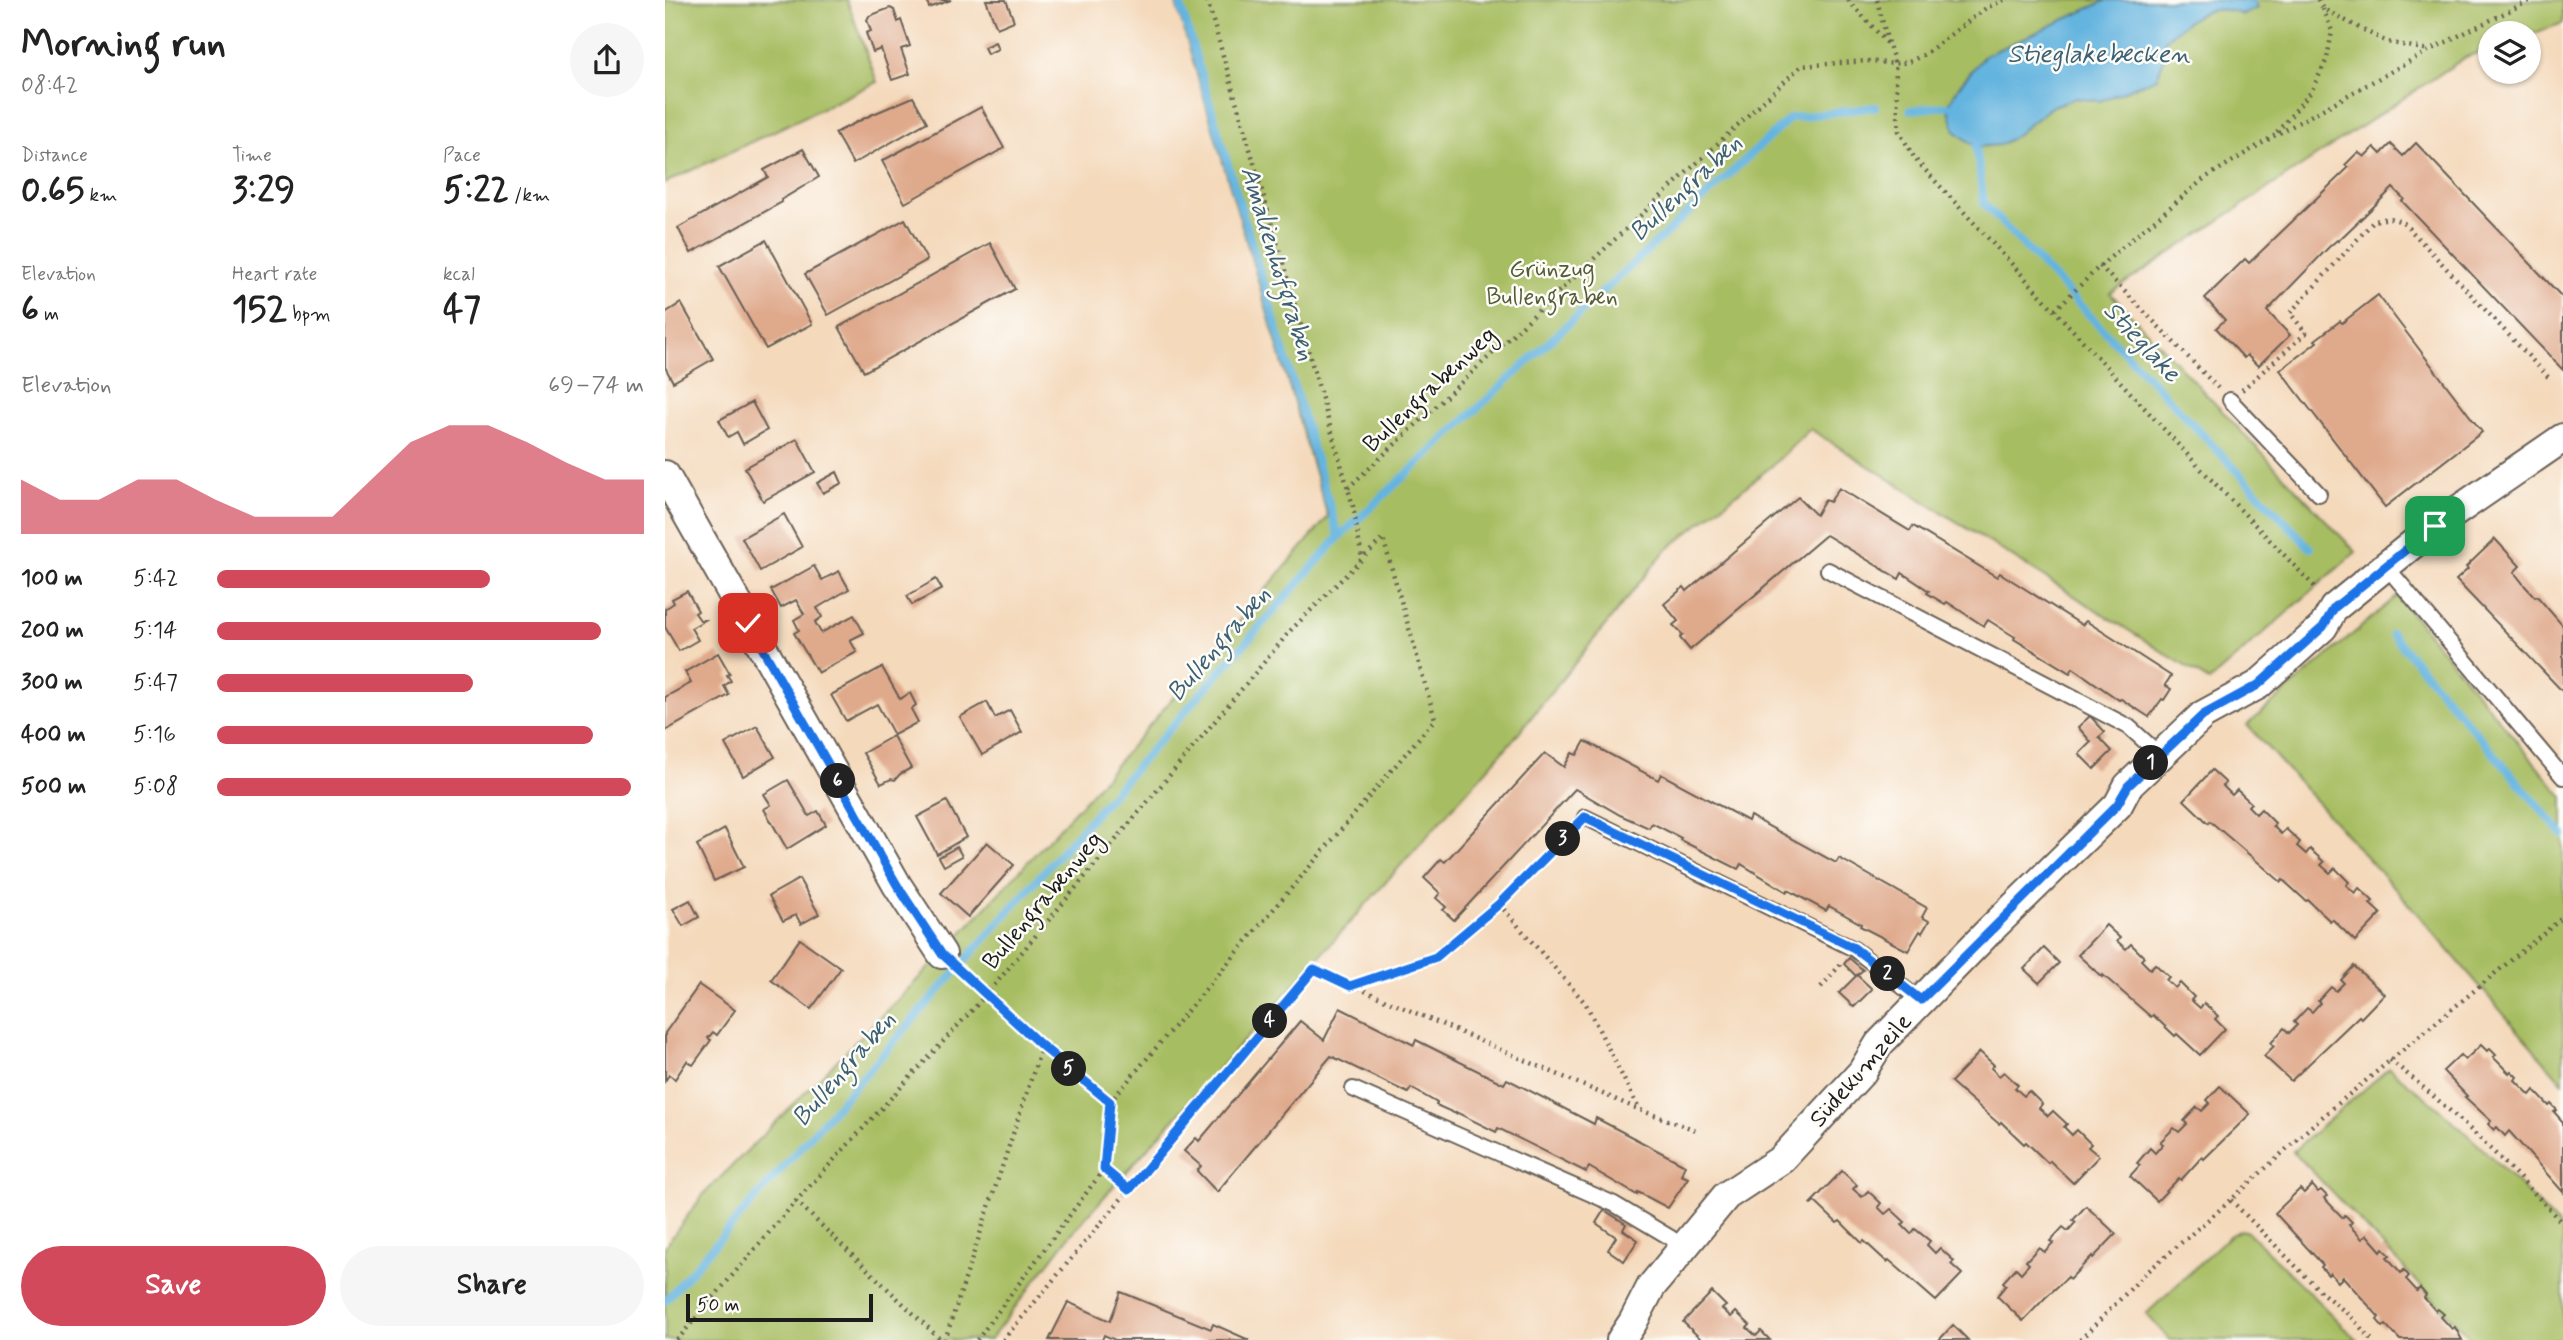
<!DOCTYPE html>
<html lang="en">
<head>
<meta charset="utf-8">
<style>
  body { margin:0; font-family:Mynerve,sans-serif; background:#f6f6f6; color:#222; height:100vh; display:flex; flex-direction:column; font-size:26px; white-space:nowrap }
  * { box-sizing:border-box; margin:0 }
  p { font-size:23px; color:#767676 }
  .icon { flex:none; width:38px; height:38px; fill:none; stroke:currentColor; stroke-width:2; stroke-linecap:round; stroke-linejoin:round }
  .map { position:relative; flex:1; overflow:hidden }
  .panel { display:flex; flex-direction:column; background:#fff; width:665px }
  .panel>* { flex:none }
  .controls { position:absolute; left:1813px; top:21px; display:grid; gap:14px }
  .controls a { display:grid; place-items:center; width:63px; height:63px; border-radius:50%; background:#fff; box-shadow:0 2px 5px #0004; font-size:35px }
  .scale { position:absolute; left:21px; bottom:18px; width:187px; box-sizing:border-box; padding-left:7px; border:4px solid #1c1c1c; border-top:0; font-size:19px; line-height:24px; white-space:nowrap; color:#1c1c1c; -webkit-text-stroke:5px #fdfcf7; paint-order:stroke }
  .pin { position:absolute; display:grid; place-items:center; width:60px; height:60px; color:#fff; margin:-30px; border-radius:14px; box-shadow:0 4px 10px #0006 }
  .km { position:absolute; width:35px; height:35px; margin:-18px; border-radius:50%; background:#222; color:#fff; font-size:19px; line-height:35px; text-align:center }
  .round { display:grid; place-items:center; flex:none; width:74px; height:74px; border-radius:37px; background:#f6f6f6 }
  .head { display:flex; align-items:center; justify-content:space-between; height:119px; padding:0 21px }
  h1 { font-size:38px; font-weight:700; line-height:52px }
  .metrics { display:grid; grid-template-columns:repeat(3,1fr); gap:10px; height:119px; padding:7px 21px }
  .metrics div { display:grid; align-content:center }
  .metrics b { font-size:35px; font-weight:700 }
  .metrics small { font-size:19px; font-weight:400 }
  .metrics p { font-size:19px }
  .chart { height:196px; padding:14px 21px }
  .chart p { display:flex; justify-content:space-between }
  .chart svg { width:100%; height:126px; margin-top:7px; fill:#d1495b; opacity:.7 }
  .button { display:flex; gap:14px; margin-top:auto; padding:14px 21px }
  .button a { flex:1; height:80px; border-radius:42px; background:#d1495b; color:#fff; font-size:28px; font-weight:700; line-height:80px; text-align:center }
  .button a+a { background:#f6f6f6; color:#222 }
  ul { padding:0 21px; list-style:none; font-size:23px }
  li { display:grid; grid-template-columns:112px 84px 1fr; align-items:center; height:52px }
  li i { height:18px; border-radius:9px; background:#d1495b }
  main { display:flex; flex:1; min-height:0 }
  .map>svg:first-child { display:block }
  .green { fill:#a7bd62; stroke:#626c3f; stroke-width:2 }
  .water { fill:#64b4df; stroke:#40687e; stroke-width:2 }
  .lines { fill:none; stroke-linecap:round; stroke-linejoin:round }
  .stream { stroke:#64b4df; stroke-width:8 }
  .building { fill:#dfa98b }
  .lane-casing { stroke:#685e54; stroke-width:18 }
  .street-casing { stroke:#685e54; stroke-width:32 }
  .path { stroke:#685e54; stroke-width:4.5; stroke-dasharray:2 5; stroke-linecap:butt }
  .lane { stroke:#fff; stroke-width:14 }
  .street { stroke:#fff; stroke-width:28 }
  .route-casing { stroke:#fff; stroke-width:14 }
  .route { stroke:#1a73e8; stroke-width:9 }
  .labels { text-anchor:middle; stroke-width:5; stroke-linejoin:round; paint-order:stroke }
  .park-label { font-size:24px; fill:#545c38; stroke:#fdfcf7 }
  .street-label { font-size:24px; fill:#1c1c1c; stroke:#fdfcf7 }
  .water-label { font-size:26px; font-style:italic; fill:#3c6074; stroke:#fdfcf7 }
</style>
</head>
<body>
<main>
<section class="panel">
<div class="head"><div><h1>Morning run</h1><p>08:42</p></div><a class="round"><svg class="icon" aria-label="share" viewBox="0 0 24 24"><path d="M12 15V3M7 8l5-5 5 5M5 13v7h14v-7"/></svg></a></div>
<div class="metrics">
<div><p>Distance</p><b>0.65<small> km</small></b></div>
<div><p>Time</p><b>3:29</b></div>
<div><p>Pace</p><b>5:22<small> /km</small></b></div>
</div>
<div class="metrics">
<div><p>Elevation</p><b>6<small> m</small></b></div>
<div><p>Heart rate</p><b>152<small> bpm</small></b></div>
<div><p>kcal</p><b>47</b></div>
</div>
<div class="chart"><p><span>Elevation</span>69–74 m</p>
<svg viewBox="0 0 160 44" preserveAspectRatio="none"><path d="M0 44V25L10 32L20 32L30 25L40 25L50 32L60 38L70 38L80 38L90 25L100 12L110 6L120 6L130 12L140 19L150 25L160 25V44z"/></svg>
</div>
<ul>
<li><b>100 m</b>5:42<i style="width:64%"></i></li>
<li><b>200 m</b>5:14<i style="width:90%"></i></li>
<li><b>300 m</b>5:47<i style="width:60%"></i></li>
<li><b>400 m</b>5:16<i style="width:88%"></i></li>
<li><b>500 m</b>5:08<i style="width:97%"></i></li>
</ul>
<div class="button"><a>Save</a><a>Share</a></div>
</section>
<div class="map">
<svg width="1898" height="1340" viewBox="0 0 1898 1340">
  <rect width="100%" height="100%" fill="#fdfcf7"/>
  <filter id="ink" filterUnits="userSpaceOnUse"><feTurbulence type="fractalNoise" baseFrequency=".0143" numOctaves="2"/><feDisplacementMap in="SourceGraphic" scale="14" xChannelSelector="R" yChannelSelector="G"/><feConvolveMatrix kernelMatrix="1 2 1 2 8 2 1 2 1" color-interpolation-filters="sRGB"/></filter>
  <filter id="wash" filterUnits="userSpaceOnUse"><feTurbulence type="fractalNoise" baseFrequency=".00686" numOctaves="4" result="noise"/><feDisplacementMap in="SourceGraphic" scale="28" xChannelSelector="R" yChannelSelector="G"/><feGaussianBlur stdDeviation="1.57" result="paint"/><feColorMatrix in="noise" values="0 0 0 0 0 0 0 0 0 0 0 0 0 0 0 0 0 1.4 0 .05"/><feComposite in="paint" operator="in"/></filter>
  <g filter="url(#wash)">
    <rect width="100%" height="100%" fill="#f4d9bb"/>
    <g class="green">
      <polygon points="0,0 182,0 212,82 0,183"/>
      <polygon points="510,0 1898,0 1898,23 1864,35 1825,33 1825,48 1801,57 1445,293 1691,552 1544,681 1145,429 1108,465 1000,551 848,740 406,1234 325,1340 0,1340 0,1246 39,1194 267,965 422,798 663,517"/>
      <polygon points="1732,596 1898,797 1898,1083 1743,903 1582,725"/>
      <path d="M 1724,1068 C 1788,1117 1843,1172 1898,1230 L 1898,1340 L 1807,1340 L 1628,1151 Z"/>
      <polygon points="1575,1230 1583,1232 1692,1340 1505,1340 1481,1314 1564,1236"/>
    </g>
    <path class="water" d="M 1442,0 L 1589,0 L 1592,8 L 1578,15 C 1545,0 1524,19 1500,40 L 1499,58 L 1492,78 L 1435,101 L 1410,98 L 1386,107 L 1350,136 L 1335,145 L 1311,147 L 1290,131 L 1283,106 L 1294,86 L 1319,56 Z"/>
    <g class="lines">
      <g class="stream">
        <polyline points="514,0 674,537"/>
        <polyline points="1245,110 1283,106"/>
        <polyline points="1311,147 1319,204 1645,548"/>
        <polyline points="1727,634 1898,835"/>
        <polyline points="0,1301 674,537 1125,118 1210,107"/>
      </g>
    </g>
    <g id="blocks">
      <g class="building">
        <polygon points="262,0 286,0 264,8"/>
        <polygon points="321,0 341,0 349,21 332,28"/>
        <polygon points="225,8 229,10 233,22 236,20 245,46 236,49 245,74 227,80 216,49 208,52 201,33 206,31 202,20 204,16"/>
        <polygon points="330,42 333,49 322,54 319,47"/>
        <polygon points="248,97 262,122 188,164 170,133 206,115"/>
        <polygon points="316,107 339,148 240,203 217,161"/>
        <polygon points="1751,143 1898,298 1898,370 1737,201 1739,199 1728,188 1673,241 1672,240 1664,247 1602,311 1625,335 1593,366 1582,355 1579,358 1551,328 1560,320 1540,298 1580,259 1584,263 1683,168 1680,165 1693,152 1699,157 1709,147 1716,154 1726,144 1738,156"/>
        <polygon points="138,149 154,177 116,200 117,202 26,253 13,228 103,177 99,170"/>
        <polygon points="240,219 262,260 163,315 140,274"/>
        <polygon points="101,240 147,324 101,349 54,266"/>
        <polygon points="325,243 350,289 199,372 174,327"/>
        <polygon points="1713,295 1817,432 1720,507 1615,370 1652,342 1650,340 1675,321 1677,323"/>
        <polygon points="16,303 48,359 8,382 0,367 0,313"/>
        <polygon points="87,402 102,430 78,444 72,432 63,437 54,420"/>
        <polygon points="132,439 150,472 98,501 80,468"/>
        <polygon points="172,472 177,483 158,493 152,483"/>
        <polygon points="1174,488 1245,531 1248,526 1332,577 1335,573 1417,625 1421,621 1506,676 1500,685 1506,689 1499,700 1497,699 1484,717 1456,699 1454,700 1408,668 1405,673 1349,639 1350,637 1323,620 1319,626 1282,602 1280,604 1262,593 1264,591 1237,573 1234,579 1161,535 1025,650 1015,638 1018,635 1008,625 1013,621 999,604 1019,587 1022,591 1133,497 1151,515 1160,500 1165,502"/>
        <polygon points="119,514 137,547 95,571 77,538"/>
        <polygon points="1830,539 1855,566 1849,572 1860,586 1870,597 1872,596 1898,626 1898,692 1791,580 1803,569 1801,567"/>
        <polygon points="149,566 157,580 174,571 184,589 152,608 157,617 150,622 156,633 189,615 199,633 185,640 192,652 153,673 129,633 134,630 129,620 139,614 131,600 116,608 106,590"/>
        <polygon points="271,579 277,589 247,605 242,596"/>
        <polygon points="22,591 33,611 30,613 35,620 40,620 26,628 33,640 14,651 0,627 0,609 9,603 7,599"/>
        <polygon points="53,653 65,674 62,675 66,681 59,686 64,695 0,731 0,697 26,683 20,672"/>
        <polygon points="217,667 235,699 245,693 251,705 246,709 253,722 229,735 212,704 181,721 166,695"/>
        <polygon points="322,702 330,718 345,710 357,732 317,755 295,717"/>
        <polygon points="1425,716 1440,732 1434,737 1447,751 1429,769 1414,754 1426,742 1413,727"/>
        <polygon points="92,726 110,757 78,776 60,744"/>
        <polygon points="228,736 246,768 235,774 230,780 226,779 216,784 198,753"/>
        <polygon points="920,741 993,780 996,774 1083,821 1085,816 1171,863 1174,858 1262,908 1257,917 1264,921 1257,933 1255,931 1243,951 1195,926 1196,924 1164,906 1161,911 1123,890 1122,892 1076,864 1073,869 1015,840 1016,838 987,823 984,828 955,815 910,789 789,920 778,910 781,907 771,898 775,893 759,878 776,859 780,862 880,753 899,767 907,753 912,755"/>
        <polygon points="1547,770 1561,783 1558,786 1567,795 1572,790 1586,803 1583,806 1591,814 1596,809 1610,823 1608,826 1616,834 1621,829 1635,842 1632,846 1641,854 1645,849 1659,862 1656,865 1665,873 1670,868 1684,882 1681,885 1690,893 1694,888 1708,901 1705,904 1716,914 1690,941 1667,919 1665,921 1643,900 1641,901 1618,880 1616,882 1545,821 1543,823 1519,800"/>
        <polygon points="123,780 144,816 153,811 161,825 122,849 99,809 106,805 99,794"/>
        <polygon points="282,801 301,837 272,854 252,817"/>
        <polygon points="60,829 79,867 49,881 32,845"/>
        <polygon points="322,842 349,865 303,917 276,893"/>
        <polygon points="292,847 297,856 279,866 274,857"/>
        <polygon points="134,879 154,914 136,924 131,915 118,921 104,896"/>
        <polygon points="25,900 34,917 18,926 8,909"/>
        <polygon points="1441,925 1455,938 1452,941 1461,949 1466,944 1479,957 1476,960 1485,969 1490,964 1504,977 1501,980 1510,988 1515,983 1529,997 1526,1000 1535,1008 1539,1003 1553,1016 1550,1019 1560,1029 1535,1055 1512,1034 1510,1036 1488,1015 1486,1017 1438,975 1437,977 1413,955"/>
        <polygon points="135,939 176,968 146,1009 106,980"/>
        <polygon points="1379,948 1394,963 1374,983 1359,969"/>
        <polygon points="1184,958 1198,970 1192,975 1207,989 1189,1007 1174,993 1191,976 1179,964"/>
        <polygon points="1689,966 1719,994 1696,1018 1694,1016 1626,1081 1599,1056 1609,1046 1606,1043 1619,1028 1624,1033 1632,1025 1629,1022 1642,1008 1647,1012 1655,1003 1653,1001 1666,987 1671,991 1679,983 1676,980"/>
        <polygon points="34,985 70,1010 52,1035 48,1032 43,1038 46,1040 28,1065 22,1061 10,1079 4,1075 0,1081 0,1033"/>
        <polygon points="675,1008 749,1045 751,1040 839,1084 842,1079 929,1124 931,1118 1020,1165 1016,1175 1023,1178 1003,1208 973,1192 972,1195 924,1167 921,1172 833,1128 831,1132 791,1112 791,1114 771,1105 772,1103 746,1088 743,1093 666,1056 552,1192 532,1171 536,1166 519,1151 531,1138 534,1141 635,1021 659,1040"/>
        <polygon points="1816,1045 1822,1051 1825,1049 1831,1055 1828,1057 1844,1073 1846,1071 1852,1077 1850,1080 1865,1095 1869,1090 1884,1106 1886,1104 1892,1110 1889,1112 1898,1122 1898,1192 1844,1131 1840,1136 1832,1127 1829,1130 1823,1124 1826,1121 1800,1097 1802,1096 1778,1071 1795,1055 1800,1060"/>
        <polygon points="1315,1052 1329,1065 1326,1068 1334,1076 1339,1072 1353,1085 1350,1088 1359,1096 1364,1091 1377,1104 1374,1108 1383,1116 1388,1111 1402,1124 1399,1127 1407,1135 1412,1130 1426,1144 1423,1147 1434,1156 1408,1183 1385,1161 1383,1163 1361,1142 1359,1144 1336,1122 1334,1124 1286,1082"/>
        <polygon points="1555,1086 1585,1114 1539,1159 1537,1157 1516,1180 1514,1178 1492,1201 1465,1176 1475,1165 1472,1163 1485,1148 1490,1153 1498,1144 1495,1142 1509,1128 1514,1132 1522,1124 1519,1121 1532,1107 1537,1111 1545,1103 1542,1100"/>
        <polygon points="1177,1171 1192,1185 1188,1189 1197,1197 1203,1191 1216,1203 1213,1207 1220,1214 1226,1209 1240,1222 1237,1225 1246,1234 1250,1229 1265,1241 1262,1245 1270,1253 1275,1248 1289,1261 1286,1264 1297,1274 1271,1301 1224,1260 1222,1262 1199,1241 1197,1243 1175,1221 1172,1223 1150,1202 1146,1205 1145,1204"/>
        <polygon points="1647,1185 1653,1192 1656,1190 1662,1196 1659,1198 1678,1218 1680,1215 1687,1222 1684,1225 1697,1239 1702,1235 1716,1251 1718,1248 1725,1255 1722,1257 1736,1273 1739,1270 1744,1276 1741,1279 1752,1291 1755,1288 1761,1295 1759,1298 1771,1311 1773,1309 1779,1314 1776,1317 1787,1329 1790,1327 1797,1340 1735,1340 1721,1325 1718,1327 1712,1320 1714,1317 1678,1277 1673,1282 1665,1273 1663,1275 1656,1267 1658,1265 1610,1213 1635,1189 1639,1193"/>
        <polygon points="1421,1206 1451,1234 1428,1258 1427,1256 1405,1279 1403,1277 1380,1298 1358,1321 1332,1296 1341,1285 1338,1282 1351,1268 1356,1273 1364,1264 1361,1261 1374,1247 1379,1252 1388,1243 1385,1241 1398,1227 1403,1231 1411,1222 1408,1220"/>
        <polygon points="939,1210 961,1224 958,1230 973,1240 959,1261 943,1250 951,1237 931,1223"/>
        <polygon points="456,1292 546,1329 548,1324 584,1340 450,1340 439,1335 437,1340 384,1340 403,1302 445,1321"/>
        <polygon points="1047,1292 1061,1306 1057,1309 1066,1317 1071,1312 1085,1325 1082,1328 1091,1336 1096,1331 1105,1340 1037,1340 1018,1322"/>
        <polygon points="1288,1325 1303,1340 1274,1340"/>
      </g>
    </g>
  </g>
  <g filter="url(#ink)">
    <use href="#blocks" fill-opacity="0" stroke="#685e54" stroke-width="2"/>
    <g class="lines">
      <defs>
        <g id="lane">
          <polyline points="1565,400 1654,494"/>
          <polyline points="1720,565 1898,777"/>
          <polyline points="1163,570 1464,727 1495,755"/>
          <polyline points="920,817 1189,949 1256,1001"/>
          <polyline points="688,1089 949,1204 1006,1238 1017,1248"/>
        </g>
        <g id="street">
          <polyline points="0,475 232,885 277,954"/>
          <polyline points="956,1340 968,1322 986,1287 1061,1196 1117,1159 1197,1072 1214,1044 1323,932 1453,805 1463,786 1538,715 1593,685 1658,627 1669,608 1770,526 1898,438"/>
        </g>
      </defs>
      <use href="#lane" class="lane-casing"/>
      <use href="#street" class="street-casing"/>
      <g class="path">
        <polyline points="1183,0 1224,45 1230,64 1234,131 1250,159 1533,466 1652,589"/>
        <polyline points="1212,0 1223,43"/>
        <polyline points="1653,0 1658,9 1722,42 1764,50"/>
        <polyline points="1612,132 1646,92 1662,59 1667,31 1658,9"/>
        <polyline points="1435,266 1553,388"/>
        <polyline points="1390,310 1435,266 1540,178 1609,136 1765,50 1866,0"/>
        <polyline points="1577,390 1641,333 1625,313 1709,221 1724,218 1738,222 1884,378"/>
        <polyline points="683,488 1136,66 1202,61 1230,64 1244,62 1260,54 1321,8 1339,0"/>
        <polyline points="834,904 921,1004 974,1109"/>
        <polyline points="686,986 771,957 834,904 908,828"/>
        <polyline points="1156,987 1176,964"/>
        <polyline points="377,1046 445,1102"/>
        <path d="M 1725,1060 C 1788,1110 1844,1165 1898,1224"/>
        <polyline points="439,1169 464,1190"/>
        <polyline points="1566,1200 1657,1293 1683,1314 1707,1340"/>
        <polyline points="131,1201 276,1340"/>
        <polyline points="12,1340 131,1201 322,994 626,630 697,559 688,506 542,0"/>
        <polyline points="280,1340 377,1046 294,969"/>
        <polyline points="312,1340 439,1169 445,1102 770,719 718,538 698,558"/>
        <polyline points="338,1340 649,969 975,1110 1031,1130"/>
        <polyline points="1415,1340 1481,1273 1566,1200 1651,1122 1898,917"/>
      </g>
      <use href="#lane" class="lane"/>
      <use href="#street" class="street"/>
    </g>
  </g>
  <g class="lines" filter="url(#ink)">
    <defs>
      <polyline id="route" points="83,623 232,885 277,954 377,1046 445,1102 439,1169 464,1190 649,969 685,986 771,957 834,904 920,817 1189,948 1256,1000 1452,805 1463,786 1538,715 1593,685 1658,627 1669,608 1770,526"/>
    </defs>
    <use href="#route" class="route-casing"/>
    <use href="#route" class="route"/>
  </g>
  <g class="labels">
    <g class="park-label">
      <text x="887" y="276">Grünzug<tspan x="887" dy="28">Bullengraben</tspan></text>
    </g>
    <g class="street-label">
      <text transform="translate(764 389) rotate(-43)" y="8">Bullengrabenweg</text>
      <text transform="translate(377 900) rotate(-50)" y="8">Bullengrabenweg</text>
      <text transform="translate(1195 1070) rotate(-49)" y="8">Südekumzeile</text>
    </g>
    <g class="water-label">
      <text x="1434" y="62">Stieglakebecken</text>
      <text transform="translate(1020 187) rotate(-43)" y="9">Bullengraben</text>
      <text transform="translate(614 263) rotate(73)" y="9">Amalienhofgraben</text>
      <text transform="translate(1478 341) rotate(47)" y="9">Stieglake</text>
      <text transform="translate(553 643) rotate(-49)" y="9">Bullengraben</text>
      <text transform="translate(178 1068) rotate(-49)" y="9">Bullengraben</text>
    </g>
  </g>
</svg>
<div class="controls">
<a><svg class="icon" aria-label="layers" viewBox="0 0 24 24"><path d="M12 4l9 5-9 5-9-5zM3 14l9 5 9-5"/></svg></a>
</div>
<div class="scale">50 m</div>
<div class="pin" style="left:1770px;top:526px;background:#1e9e55"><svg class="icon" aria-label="arrive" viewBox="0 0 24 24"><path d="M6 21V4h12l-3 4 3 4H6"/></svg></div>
<div class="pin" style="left:83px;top:623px;background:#d93025"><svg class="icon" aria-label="check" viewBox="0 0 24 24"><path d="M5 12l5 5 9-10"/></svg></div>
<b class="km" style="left:1486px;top:763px">1</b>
<b class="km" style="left:1223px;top:974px">2</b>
<b class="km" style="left:898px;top:839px">3</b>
<b class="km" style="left:605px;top:1021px">4</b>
<b class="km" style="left:404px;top:1069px">5</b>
<b class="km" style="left:173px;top:781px">6</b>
</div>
</main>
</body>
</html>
